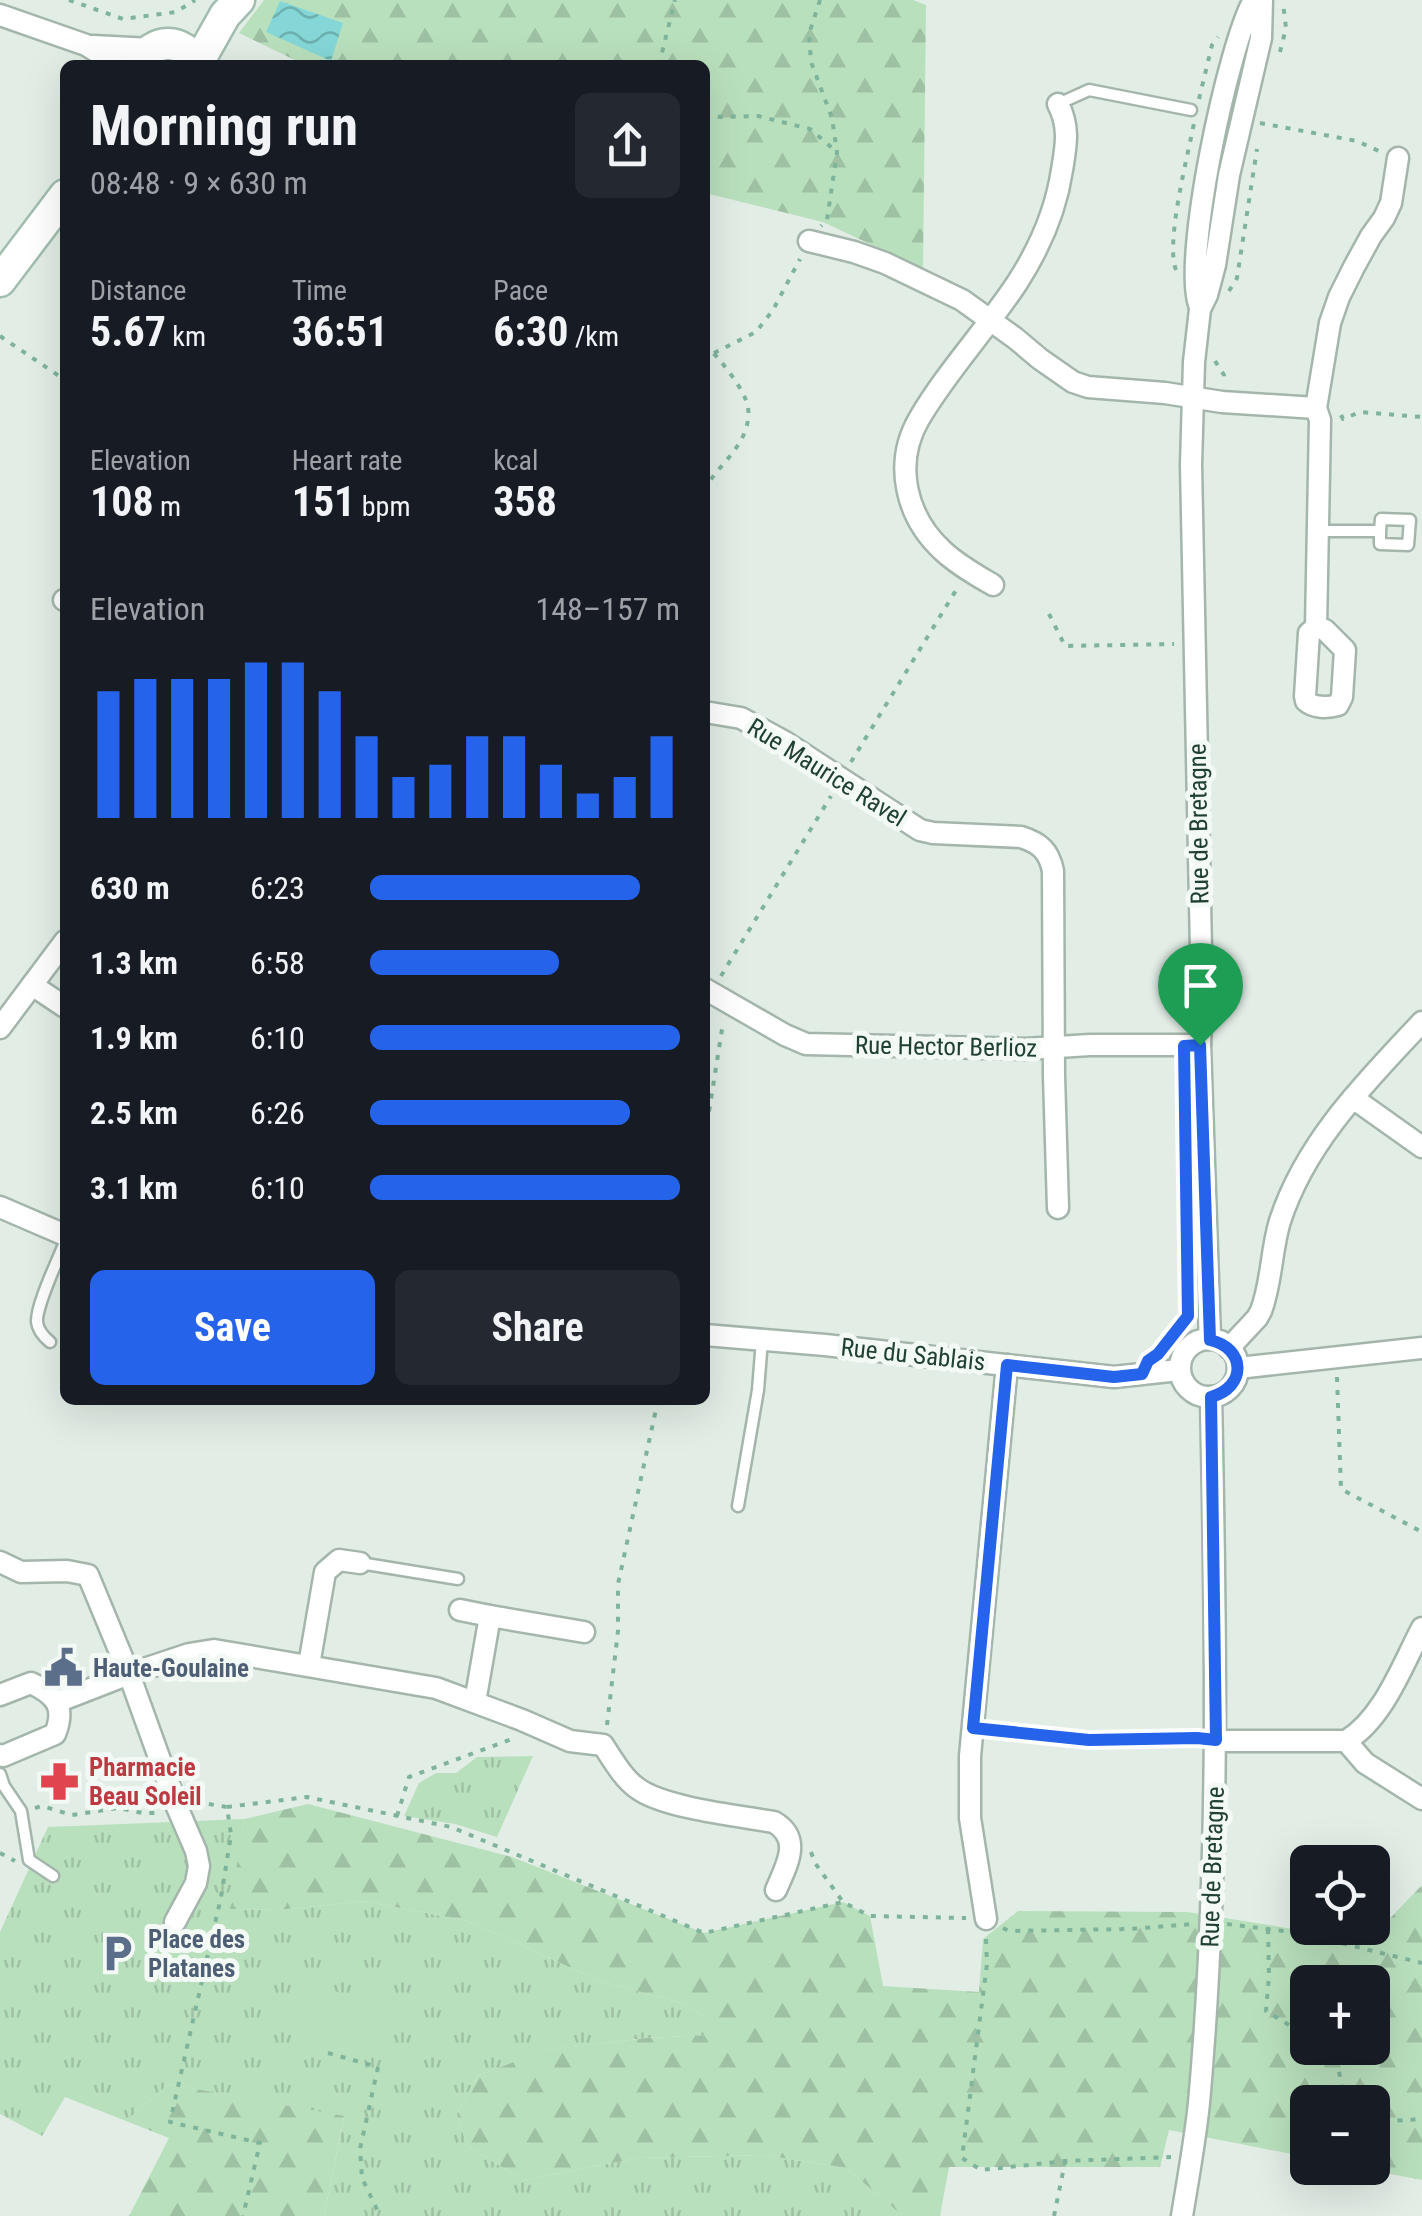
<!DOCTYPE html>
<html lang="en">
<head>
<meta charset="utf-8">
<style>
  body { margin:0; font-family:"Roboto Condensed",sans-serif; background:#242831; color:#f1f3f6; height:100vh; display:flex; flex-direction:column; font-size:38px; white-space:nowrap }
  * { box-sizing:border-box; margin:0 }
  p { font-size:32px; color:#9ea1a6 }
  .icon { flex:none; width:55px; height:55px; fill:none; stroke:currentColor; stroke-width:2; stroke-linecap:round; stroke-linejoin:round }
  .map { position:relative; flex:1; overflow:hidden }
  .drawer { position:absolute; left:60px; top:60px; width:650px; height:1345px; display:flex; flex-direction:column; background:#171b24; border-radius:15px; box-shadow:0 10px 40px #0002 }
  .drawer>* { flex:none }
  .controls { position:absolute; left:1290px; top:1845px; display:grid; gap:20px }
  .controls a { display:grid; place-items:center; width:100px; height:100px; border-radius:15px; background:#171b24; box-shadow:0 10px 40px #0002; font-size:50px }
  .pin { position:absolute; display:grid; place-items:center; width:85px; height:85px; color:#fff; margin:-102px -42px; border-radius:50% 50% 50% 0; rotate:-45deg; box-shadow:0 0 10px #0007 }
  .pin .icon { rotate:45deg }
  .round { display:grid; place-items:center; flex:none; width:105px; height:105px; border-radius:15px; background:#242831 }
  .head { display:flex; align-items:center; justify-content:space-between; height:170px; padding:0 30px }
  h1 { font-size:55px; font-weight:700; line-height:75px }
  .metrics { display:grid; grid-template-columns:repeat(3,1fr); gap:15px; height:170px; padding:10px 30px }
  .metrics div { display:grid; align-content:center }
  .metrics b { font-size:42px; font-weight:700 }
  .metrics small { font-size:28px; font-weight:400 }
  .metrics p { font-size:28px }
  .chart { height:280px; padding:20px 30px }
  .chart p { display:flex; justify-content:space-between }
  .chart svg { width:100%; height:180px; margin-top:10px; stroke:#2563eb; stroke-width:6 }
  .button { display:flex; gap:20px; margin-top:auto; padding:20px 30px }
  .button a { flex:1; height:115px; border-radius:15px; background:#2563eb; color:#fff; font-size:40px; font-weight:700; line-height:115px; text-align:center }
  .button a+a { background:#242831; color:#f1f3f6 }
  ul { padding:0 30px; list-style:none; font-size:32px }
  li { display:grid; grid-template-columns:160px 120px 1fr; align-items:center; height:75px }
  li i { height:25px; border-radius:12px; background:#2563eb }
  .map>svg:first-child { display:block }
  .grass { fill:url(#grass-tufts) }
  .forest { fill:url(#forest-firs); fill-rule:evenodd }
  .pitch { fill:#b9e0bd }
  .water { fill:url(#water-waves) }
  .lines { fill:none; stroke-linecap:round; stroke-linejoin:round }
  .lane-casing { stroke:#a4b6ac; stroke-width:15 }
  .street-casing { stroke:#a4b6ac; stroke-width:25 }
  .secondary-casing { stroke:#a2bdaf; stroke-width:35 }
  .path { stroke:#7fb49b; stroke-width:4; stroke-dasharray:5 8; stroke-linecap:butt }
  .lane { stroke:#fff; stroke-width:10 }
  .street { stroke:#fff; stroke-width:20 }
  .secondary { stroke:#fff; stroke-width:30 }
  .route-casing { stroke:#fff; stroke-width:20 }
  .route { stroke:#2563eb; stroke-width:12 }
  .labels { text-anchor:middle; stroke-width:10; stroke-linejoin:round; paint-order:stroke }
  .street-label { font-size:25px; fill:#204032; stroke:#f3f9f5 }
  .service-label { font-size:25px; font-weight:bold; fill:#4e5e75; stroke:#f3f9f5; text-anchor:start }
  .health-label { font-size:25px; font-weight:bold; fill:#be3a42; stroke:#f3f9f5; text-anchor:start }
</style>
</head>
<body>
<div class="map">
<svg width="1422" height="2216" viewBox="0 0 1422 2216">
  <defs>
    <pattern id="grass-tufts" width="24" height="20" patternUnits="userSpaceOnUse" patternTransform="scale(2.5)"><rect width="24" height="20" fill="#b9e0bd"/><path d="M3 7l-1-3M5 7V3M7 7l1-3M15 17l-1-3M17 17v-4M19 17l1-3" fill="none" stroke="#9fc1a3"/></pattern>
    <pattern id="forest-firs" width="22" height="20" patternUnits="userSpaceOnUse" patternTransform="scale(2.5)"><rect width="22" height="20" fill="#b9e0bd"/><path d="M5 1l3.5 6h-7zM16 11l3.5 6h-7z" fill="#9fc1a3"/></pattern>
    <pattern id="water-waves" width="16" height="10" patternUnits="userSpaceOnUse" patternTransform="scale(2.5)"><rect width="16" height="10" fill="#85d7d7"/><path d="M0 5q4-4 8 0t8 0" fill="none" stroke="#6cb0af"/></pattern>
  </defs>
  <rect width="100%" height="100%" fill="#e2ede6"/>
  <g class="grass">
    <polygon points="533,1756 497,1837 455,1824 404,1816 419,1783 436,1773 456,1773 477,1757"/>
    <polygon points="244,1819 231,1909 278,1910 364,1901 468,1921 600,1981 685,2004 708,2020 708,2035 646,2038 547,2050 477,2076 457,2114 467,2146 524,2180 638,2158 764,2155 846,2168 903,2216 324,2216 344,2117 169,2084 126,2121 65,2097 42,2136 0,2114 0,1932 48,1827"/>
  </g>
  <g class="forest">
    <polygon points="264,0 913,0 926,5 923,269 823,222 705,193 705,65 305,65 239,33"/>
    <path d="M 308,1804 L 512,1857 L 704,1933 L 843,1902 L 870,1916 L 883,1986 L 979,1992 L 983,1939 L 1018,1911 L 1187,1912 L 1368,1941 L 1422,1885 L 1422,2180 L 1359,2168 L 1372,2168 L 1372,2102 L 1308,2102 L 1307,2157 L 1169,2130 L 1160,2167 L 949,2167 L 940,2216 L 903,2216 L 846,2168 L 764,2155 L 638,2158 L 524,2180 L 467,2146 L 457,2114 L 477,2076 L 546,2050 L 646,2038 L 708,2035 L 708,2020 L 685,2004 L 600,1981 L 468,1921 L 364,1901 L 278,1910 L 230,1909 L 244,1819 ZM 1308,1982 L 1372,1982 L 1372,2048 L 1308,2048 Z"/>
    <polygon points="169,2084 344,2116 324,2216 129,2216 169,2138 126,2121"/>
  </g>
  <polygon class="pitch" points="293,1979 396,2009 381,2060 278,2030"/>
  <polygon class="water" points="280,1 343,23 331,61 266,32"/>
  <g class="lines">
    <defs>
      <g id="lane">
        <polyline points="1058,104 1089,90 1191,110"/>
        <polyline points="1319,531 1380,531 1380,544 1408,545 1410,520 1381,519 1380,531"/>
        <path d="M 50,1342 C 44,1337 38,1331 37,1322 C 36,1305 58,1260 65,1242"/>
        <polyline points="738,1506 758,1390 762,1340"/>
        <polyline points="360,1563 458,1579"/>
        <polyline points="0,1774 4,1786 21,1811 29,1860 53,1876"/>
      </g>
      <g id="street">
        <polyline points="0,15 86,45 118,65"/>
        <polyline points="93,46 151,49"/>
        <polyline points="809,241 854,252 885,263 962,300 1015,338 1040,359 1073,382 1088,387 1165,393 1222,402 1316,408"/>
        <path d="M 1200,307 C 1181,264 1229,42 1254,0"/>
        <path d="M 993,585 C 976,575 958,565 943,551 C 906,517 893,464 919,419 C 947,371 986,330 1017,283 C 1039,249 1056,210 1062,170 C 1066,146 1070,127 1058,104"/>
        <polyline points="64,600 65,600"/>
        <path d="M 1316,627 L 1325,630 L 1345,650 L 1342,697 L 1338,705 C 1328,708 1313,708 1306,701 L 1305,696 L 1309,633 L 1316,627 L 1320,420 L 1316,408 L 1330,323 L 1339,297 L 1354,267 L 1371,236 L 1384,218 L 1391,203 L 1398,158"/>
        <path d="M 705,712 L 741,718 L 785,742 L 920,830 L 933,833 L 1021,837 C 1040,843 1049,851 1053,871 L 1054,1076 L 1058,1208"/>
        <polyline points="32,985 65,1007"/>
        <polyline points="705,989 785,1035 806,1044 1025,1049 1090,1045 1200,1045"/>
        <polyline points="0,1028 65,941"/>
        <polyline points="1353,1098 1422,1147"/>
        <polyline points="0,1207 65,1235"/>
        <polyline points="705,1335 825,1345 1114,1377 1179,1370"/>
        <polyline points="1210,1339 1200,1045 1202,999 1191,465 1194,362 1200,309 1207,295 1215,265 1229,175 1261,38 1262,0"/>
        <circle cx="1209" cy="1368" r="29"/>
        <path d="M 1229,1348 L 1257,1318 L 1261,1311 C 1272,1282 1271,1250 1280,1221 C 1306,1141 1366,1082 1422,1022"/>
        <polyline points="1238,1368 1422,1348"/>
        <path d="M 0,1562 L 21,1572 L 67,1571 L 88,1575 L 129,1674 L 189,1654 L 214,1650 L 436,1688 L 522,1720 L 570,1741 L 603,1745 C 613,1760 623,1778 637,1788 C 663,1808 740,1816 774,1822 C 803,1839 786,1866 776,1890"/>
        <polyline points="460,1610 490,1616"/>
        <polyline points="309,1665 325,1572 339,1560 360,1563"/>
        <path d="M 0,1695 L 31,1683 C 56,1695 66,1707 55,1734 L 3,1756 L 0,1755"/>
        <polyline points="57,1702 129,1674 177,1807 196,1851 199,1866 196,1883 175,1922"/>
        <polyline points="475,1702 490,1616 584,1632"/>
        <path d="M 1216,1741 L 1346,1741 C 1383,1719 1402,1666 1422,1628"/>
        <polyline points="1346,1741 1365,1763 1422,1799"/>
        <polyline points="986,1919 970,1818 970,1756 1007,1365"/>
        <path d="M 1182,2216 C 1188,2179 1195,2141 1199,2103 C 1220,1868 1216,1633 1211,1397"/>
      </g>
      <g id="secondary">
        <polyline points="198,63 225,15 239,0"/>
        <path d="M 137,65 C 154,37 182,37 199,65"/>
        <polyline points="0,281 65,195"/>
      </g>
    </defs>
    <use href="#lane" class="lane-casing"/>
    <use href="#street" class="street-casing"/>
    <use href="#secondary" class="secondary-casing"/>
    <g class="path">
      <polyline points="69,0 123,19 176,12 195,0"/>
      <polyline points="820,0 809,34 811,62 832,118 837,152 827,220 821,226"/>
      <polyline points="1280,52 1286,28 1283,3"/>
      <polyline points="659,65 675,0"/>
      <polyline points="1199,99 1212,45 1218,37"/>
      <polyline points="705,114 720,117 758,116 810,129 837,152"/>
      <polyline points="1260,123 1357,141 1381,152"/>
      <path d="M 1176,270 C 1165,243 1188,155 1194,123"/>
      <polyline points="1229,291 1237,278 1257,149"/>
      <polyline points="0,336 65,380"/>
      <path d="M 705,344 C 718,357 746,390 748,408 C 750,420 745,435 738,445 C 728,461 714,472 705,489"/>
      <polyline points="714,353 756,332 773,310 800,259"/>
      <polyline points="1215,361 1224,375 1224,384"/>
      <polyline points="1341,415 1343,419 1360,412 1422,417"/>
      <polyline points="1049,614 1065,646 1174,644"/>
      <polyline points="851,762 958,587"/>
      <polyline points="721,976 831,796"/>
      <polyline points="705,1137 723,1023"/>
      <polyline points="1160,1352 1188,1316 1188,1311"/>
      <polyline points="1337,1377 1341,1489 1422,1532"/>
      <polyline points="607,1725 618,1631 618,1584 658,1400"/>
      <polyline points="992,1730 1089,1740 1197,1738"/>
      <polyline points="196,1802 227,1807 231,1835 221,1897 170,2122 260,2143 243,2216"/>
      <polyline points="227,1807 307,1797 451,1827 704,1933 843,1902"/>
      <polyline points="35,1808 42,1806 72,1815 118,1808 143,1813 158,1813"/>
      <polyline points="397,1816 409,1777 512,1739"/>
      <polyline points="811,1852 815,1863 843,1902 870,1916 966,1918"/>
      <polyline points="0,1853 15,1861"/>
      <polyline points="1227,1924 1300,1933 1422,1963"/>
      <polyline points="1003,1928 1009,1931 1130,1929 1193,1924"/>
      <polyline points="1268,1929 1269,1976 1266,2011 1299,2031 1308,2033"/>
      <polyline points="986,1939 987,1964 962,2158 981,2170 1065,2161 1171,2157"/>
      <polyline points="1341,2048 1344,2050 1339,2071 1344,2102"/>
      <polyline points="328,2053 378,2067 360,2149 362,2178 380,2216"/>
      <polyline points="1372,2125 1391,2121 1422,2119"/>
      <polyline points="1054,2216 1065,2162"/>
    </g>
    <use href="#lane" class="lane"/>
    <use href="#street" class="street"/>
    <use href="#secondary" class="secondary"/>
  </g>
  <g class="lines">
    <defs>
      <path id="route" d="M 1200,1045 L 1210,1340 C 1246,1348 1247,1387 1211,1397 L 1216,1740 L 1197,1738 L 1089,1740 L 973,1728 L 1007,1365 L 1114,1377 L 1142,1374 L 1148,1361 L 1158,1354 L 1188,1316 L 1184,1046 Z"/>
    </defs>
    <use href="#route" class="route-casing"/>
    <use href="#route" class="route"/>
  </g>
  <defs>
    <symbol id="civic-bare" viewBox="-9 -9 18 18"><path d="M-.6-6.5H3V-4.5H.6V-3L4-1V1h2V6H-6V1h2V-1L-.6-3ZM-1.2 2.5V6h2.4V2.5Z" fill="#5c6f8a" stroke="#f3f9f5" stroke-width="2.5" paint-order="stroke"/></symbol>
    <symbol id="pharmacy-bare" viewBox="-9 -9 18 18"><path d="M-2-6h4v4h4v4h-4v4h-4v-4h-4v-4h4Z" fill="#e0444e" stroke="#f3f9f5" stroke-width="2.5" paint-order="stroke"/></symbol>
    <symbol id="parking-bare" viewBox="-9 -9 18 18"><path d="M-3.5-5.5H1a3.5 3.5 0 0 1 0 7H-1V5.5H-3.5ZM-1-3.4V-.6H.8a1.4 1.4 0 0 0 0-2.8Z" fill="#5c6f8a" stroke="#f3f9f5" stroke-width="2.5" paint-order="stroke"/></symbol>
  </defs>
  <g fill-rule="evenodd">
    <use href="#civic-bare" x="36" y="1640" width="55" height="55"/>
    <use href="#pharmacy-bare" x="32" y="1754" width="55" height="55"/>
    <use href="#parking-bare" x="90" y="1926" width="55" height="55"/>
  </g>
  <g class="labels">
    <g class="street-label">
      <text transform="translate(827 772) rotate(32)" y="9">Rue Maurice Ravel</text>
      <text transform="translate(1198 824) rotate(-91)" y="9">Rue de Bretagne</text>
      <text transform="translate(946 1046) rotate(1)" y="9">Rue Hector Berlioz</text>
      <text transform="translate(913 1354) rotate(6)" y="9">Rue du Sablais</text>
      <text transform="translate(1212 1867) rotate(-88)" y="9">Rue de Bretagne</text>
    </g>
    <g class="service-label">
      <text x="93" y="1677">Haute-Goulaine</text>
      <text x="148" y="1948">Place des<tspan x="148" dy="29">Platanes</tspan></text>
    </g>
    <g class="health-label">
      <text x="89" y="1776">Pharmacie<tspan x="89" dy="29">Beau Soleil</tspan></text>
    </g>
  </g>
</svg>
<div class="controls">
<a><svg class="icon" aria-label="locate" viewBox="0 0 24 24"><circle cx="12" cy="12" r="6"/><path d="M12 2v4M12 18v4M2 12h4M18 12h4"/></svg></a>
<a>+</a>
<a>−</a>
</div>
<div class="pin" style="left:1200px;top:1045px;background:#1e9e55"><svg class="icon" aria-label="arrive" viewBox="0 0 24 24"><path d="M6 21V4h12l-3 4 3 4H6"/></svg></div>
<section class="drawer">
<div class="head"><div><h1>Morning run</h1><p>08:48 · 9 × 630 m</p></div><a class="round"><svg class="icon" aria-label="share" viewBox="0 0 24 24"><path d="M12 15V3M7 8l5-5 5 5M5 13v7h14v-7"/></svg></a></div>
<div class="metrics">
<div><p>Distance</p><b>5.67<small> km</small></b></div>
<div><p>Time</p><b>36:51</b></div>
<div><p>Pace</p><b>6:30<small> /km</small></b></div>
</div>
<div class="metrics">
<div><p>Elevation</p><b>108<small> m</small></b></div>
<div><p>Heart rate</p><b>151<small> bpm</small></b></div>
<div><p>kcal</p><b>358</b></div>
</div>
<div class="chart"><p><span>Elevation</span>148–157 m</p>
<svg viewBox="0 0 160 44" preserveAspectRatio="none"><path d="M5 44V13M15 44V10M25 44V10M35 44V10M45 44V6M55 44V6M65 44V13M75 44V24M85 44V34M95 44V31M105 44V24M115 44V24M125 44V31M135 44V38M145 44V34M155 44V24"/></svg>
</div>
<ul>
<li><b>630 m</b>6:23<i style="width:87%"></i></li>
<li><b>1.3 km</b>6:58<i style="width:61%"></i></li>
<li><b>1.9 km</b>6:10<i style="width:100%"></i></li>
<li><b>2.5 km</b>6:26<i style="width:84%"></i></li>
<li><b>3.1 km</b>6:10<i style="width:100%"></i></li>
</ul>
<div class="button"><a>Save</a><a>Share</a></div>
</section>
</div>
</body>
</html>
